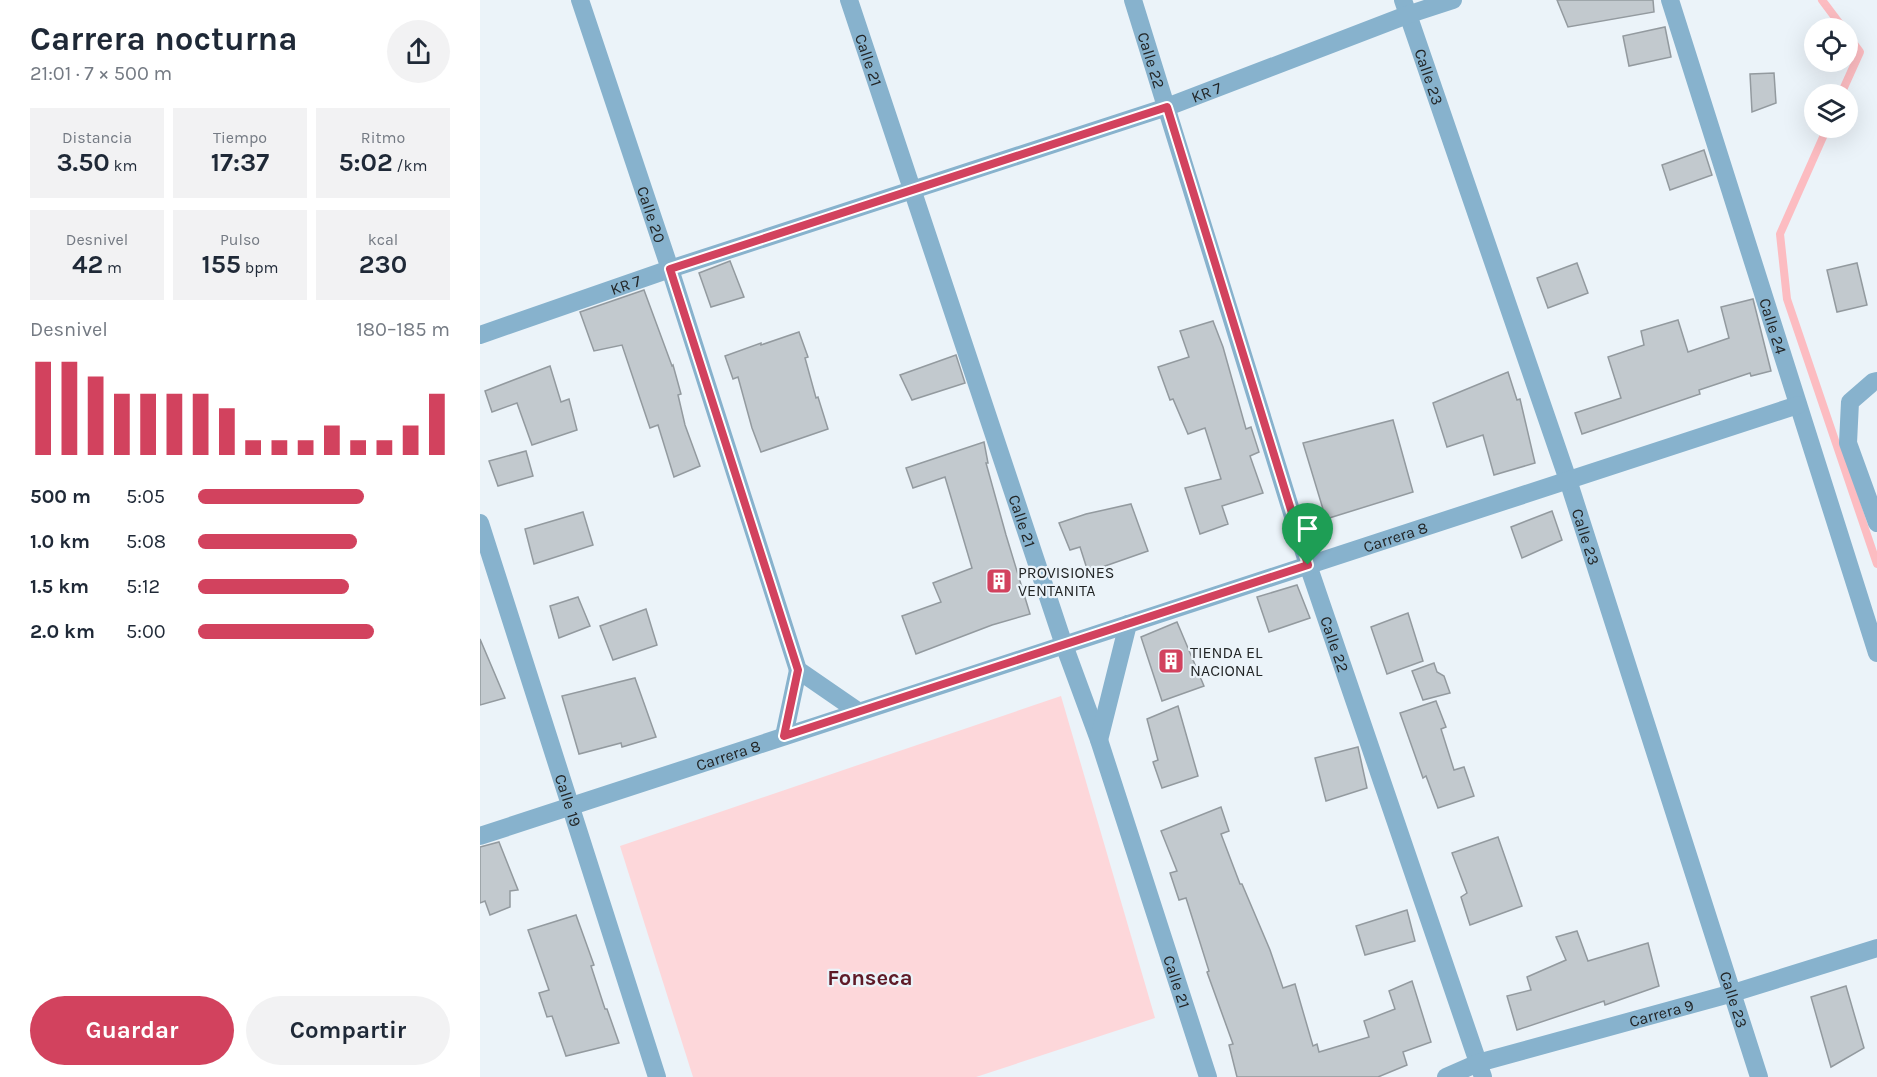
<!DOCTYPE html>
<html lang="es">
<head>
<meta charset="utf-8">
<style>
  body { margin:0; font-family:Karla,sans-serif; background:#f2f2f3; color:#1f2937; height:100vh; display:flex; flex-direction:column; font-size:22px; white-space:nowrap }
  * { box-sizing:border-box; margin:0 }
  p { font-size:20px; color:#747a83 }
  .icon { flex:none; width:33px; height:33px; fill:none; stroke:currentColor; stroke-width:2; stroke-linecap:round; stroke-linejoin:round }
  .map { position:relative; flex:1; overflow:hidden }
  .side { display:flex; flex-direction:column; background:#fff; width:480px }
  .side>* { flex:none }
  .buttons { position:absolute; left:1324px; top:18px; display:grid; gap:12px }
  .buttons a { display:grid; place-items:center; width:54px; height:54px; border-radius:50%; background:#fff; box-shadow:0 6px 24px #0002; font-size:30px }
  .pin { position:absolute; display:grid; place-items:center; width:51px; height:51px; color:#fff; margin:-62px -26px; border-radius:50% 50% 50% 0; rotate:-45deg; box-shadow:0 0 6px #0007 }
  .pin .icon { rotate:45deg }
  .round { display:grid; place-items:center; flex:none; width:63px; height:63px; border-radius:32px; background:#f2f2f3 }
  .overview { display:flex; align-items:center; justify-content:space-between; height:102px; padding:0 30px }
  h1 { font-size:33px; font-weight:700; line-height:45px }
  .figures { display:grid; grid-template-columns:repeat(3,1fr); gap:9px; height:102px; padding:6px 30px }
  .figures div { display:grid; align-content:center; border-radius:0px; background:#f2f2f3; text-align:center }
  .figures b { font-size:26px; font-weight:700 }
  .figures small { font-size:16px; font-weight:400 }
  .figures p { font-size:16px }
  .chart { height:168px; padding:12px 30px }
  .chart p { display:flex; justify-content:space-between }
  .chart svg { width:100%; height:108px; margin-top:6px; stroke:#d2425e; stroke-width:6 }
  .button { display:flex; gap:12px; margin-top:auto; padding:12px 30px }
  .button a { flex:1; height:69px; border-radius:36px; background:#d2425e; color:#fff; font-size:24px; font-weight:700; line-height:69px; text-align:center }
  .button a+a { background:#f2f2f3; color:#1f2937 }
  ul { padding:0 30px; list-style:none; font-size:20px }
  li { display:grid; grid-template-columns:96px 72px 1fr; align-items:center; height:45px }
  li i { height:15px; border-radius:8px; background:#d2425e }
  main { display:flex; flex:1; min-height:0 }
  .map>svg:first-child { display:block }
  .green { fill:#fdd7da }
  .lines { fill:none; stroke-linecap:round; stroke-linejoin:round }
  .stream { stroke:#fcbcc1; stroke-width:8 }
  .building { fill:#c2c9ce; stroke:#939a9f; stroke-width:1.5 }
  .minor { stroke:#87b2cd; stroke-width:18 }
  .route-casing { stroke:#fff; stroke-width:12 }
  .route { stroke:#d2425e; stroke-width:8 }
  .labels { text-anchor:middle; stroke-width:4.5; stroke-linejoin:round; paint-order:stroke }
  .street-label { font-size:16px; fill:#222526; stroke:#ebf3f9 }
  .poi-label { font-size:16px; fill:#222526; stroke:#ebf3f9; text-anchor:start }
  .district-label { font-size:22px; font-weight:bold; fill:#5f1a27; stroke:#ebf3f9 }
</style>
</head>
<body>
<main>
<section class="side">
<div class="overview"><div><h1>Carrera nocturna</h1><p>21:01 · 7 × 500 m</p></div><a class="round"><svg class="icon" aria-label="share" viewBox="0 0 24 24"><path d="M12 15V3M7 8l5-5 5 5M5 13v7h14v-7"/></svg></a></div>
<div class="figures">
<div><p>Distancia</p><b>3.50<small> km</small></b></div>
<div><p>Tiempo</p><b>17:37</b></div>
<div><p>Ritmo</p><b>5:02<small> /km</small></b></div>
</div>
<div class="figures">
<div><p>Desnivel</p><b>42<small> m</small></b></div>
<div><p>Pulso</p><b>155<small> bpm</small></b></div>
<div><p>kcal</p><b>230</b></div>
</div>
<div class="chart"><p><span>Desnivel</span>180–185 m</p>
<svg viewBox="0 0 160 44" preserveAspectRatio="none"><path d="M5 44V6M15 44V6M25 44V12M35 44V19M45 44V19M55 44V19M65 44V19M75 44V25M85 44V38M95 44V38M105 44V38M115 44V32M125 44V38M135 44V38M145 44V32M155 44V19"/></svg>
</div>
<ul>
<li><b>500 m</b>5:05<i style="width:66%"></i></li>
<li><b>1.0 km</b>5:08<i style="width:63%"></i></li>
<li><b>1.5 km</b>5:12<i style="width:60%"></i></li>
<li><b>2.0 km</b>5:00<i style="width:70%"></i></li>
</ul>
<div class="button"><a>Guardar</a><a>Compartir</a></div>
</section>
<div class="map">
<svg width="1397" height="1077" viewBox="0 0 1397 1077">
  <rect width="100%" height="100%" fill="#ebf3f9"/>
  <polygon class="green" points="581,696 675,1018 496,1077 213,1077 140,846"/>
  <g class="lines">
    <g class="stream">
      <polyline points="1342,0 1363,28"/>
      <polyline points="1361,94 1380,52 1368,36"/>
      <polyline points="1347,128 1300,234 1307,299 1397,564"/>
    </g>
  </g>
  <g class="building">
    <polygon points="1077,0 1173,0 1174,12 1088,27"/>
    <polygon points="1185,27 1191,57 1149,66 1143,36"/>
    <polygon points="1294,73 1296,103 1272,112 1270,74"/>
    <polygon points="1224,150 1232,175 1190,190 1182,165"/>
    <polygon points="250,261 264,297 231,307 219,273"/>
    <polygon points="1097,263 1108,293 1068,308 1057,278"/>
    <polygon points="1377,263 1387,305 1357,312 1347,270"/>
    <polygon points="164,290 192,366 193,365 201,394 198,395 205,425 220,466 194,477 178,425 170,428 142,345 114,351 100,312"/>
    <polygon points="1273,299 1291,371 1271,376 1270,373 1219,390 1220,394 1102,434 1095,413 1141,398 1128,357 1164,345 1161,331 1198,320 1208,352 1249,338 1241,307"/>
    <polygon points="733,321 743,347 766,429 771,427 779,452 770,456 783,493 742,506 748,524 720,534 705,488 741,479 725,428 708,434 693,399 690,400 678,367 709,357 700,331"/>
    <polygon points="319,332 328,357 325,358 336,398 338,397 348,429 281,452 272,428 258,377 253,379 245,356 281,343 281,345"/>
    <polygon points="476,355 485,383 432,400 420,375"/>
    <polygon points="70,366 81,402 89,399 97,430 52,445 37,403 12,412 5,391"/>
    <polygon points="1028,372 1037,400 1040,399 1055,463 1014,475 1003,435 967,447 953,403"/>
    <polygon points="913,420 933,492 846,519 823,443"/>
    <polygon points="504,442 508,463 506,463 526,535 550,614 512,625 436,654 422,616 461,602 453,583 492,568 465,477 433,488 426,468"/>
    <polygon points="46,451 53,476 18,486 9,461"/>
    <polygon points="651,504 668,551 608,572 600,547 590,550 579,523 606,514"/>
    <polygon points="1072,511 1082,540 1042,558 1031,527"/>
    <polygon points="103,512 113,545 54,564 45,529"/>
    <polygon points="817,585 830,618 789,632 777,597"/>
    <polygon points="98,597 110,626 79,638 70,606"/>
    <polygon points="166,609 177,645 133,660 120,626"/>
    <polygon points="928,613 943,661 907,674 891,627"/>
    <polygon points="697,622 724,686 682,701 661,637"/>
    <polygon points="0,639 25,698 0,705"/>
    <polygon points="954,663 957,672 964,676 970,693 943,700 932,671"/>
    <polygon points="155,678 176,737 142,747 141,743 99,754 82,696"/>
    <polygon points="956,701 966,727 961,729 974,770 984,767 994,796 958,808 946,776 943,778 920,713"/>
    <polygon points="698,706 718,776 682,788 673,762 678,760 667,719"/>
    <polygon points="878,747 887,788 846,801 835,758"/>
    <polygon points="741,807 749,831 741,834 760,884 762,884 790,950 803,988 815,984 833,1046 837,1044 839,1052 889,1037 884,1021 915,1009 909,991 932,981 951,1042 923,1052 927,1065 898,1077 757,1077 749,1045 753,1044 727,972 729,971 706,898 699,900 690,873 697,871 681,831"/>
    <polygon points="1018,837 1042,906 990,925 981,897 987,893 972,853"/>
    <polygon points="19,842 38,890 30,891 30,907 10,915 5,901 0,903 0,847"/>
    <polygon points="927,910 935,941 885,955 876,926"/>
    <polygon points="96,915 114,965 111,966 125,1009 127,1009 139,1043 86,1056 72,1016 67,1017 59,993 69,990 48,930"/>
    <polygon points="1097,931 1108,961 1168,943 1179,986 1125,1005 1124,1001 1037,1030 1027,996 1051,990 1047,977 1086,960 1076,937"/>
    <polygon points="1366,986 1384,1048 1351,1067 1331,997"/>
  </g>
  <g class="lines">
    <g class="minor">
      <path id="s1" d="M 100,0 L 190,269 L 318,670 L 379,712"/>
      <path id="s2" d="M 369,0 L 584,645 L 619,740 L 728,1077"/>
      <path id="s3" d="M 653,0 L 828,565 L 1003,1077"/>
      <path id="s4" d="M 923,0 L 1088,480 L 1279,1077"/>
      <path id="s5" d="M 1190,0 L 1397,653"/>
      <path id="s6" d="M 0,335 L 190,269 L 687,107 L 927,15 L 973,0"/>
      <polyline points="1397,381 1393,382 1370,402 1368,443 1397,523"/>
      <path id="s7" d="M 0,523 L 177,1077"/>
      <polyline points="304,736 318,670"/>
      <polyline points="619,740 648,624"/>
      <path id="s8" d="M 0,836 L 1318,405"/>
      <path id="s9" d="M 966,1077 L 998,1063 L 1253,993 L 1397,948"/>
    </g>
  </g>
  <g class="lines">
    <defs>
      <polygon id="route" points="687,107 828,565 304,736 318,670 190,269"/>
    </defs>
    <use href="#route" class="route-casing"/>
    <use href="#route" class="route"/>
  </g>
  <defs>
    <symbol id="building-square" viewBox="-11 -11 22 22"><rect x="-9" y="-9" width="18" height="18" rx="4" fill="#d2425e" stroke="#ebf3f9"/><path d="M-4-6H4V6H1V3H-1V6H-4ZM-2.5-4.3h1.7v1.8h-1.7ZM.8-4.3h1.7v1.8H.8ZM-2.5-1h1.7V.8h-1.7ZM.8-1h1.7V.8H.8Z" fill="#fff"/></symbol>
  </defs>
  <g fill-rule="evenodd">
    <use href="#building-square" x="504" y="566" width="30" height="30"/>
    <use href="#building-square" x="676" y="646" width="30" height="30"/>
  </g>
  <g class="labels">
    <g class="street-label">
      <text dy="6" stroke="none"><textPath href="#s3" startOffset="63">Calle 22</textPath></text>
      <text dy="6" stroke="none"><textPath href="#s2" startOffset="63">Calle 21</textPath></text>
      <text dy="6" stroke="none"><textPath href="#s4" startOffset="81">Calle 23</textPath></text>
      <text dy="6" stroke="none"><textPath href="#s6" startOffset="766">KR 7</textPath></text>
      <text dy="6" stroke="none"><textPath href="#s1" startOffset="226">Calle 20</textPath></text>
      <text dy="6" stroke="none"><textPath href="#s6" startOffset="154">KR 7</textPath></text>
      <text dy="6" stroke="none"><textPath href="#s5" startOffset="342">Calle 24</textPath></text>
      <text dy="6" stroke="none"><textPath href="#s2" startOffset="549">Calle 21</textPath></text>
      <text dy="6" stroke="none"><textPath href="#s8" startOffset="963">Carrera 8</textPath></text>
      <text dy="6" stroke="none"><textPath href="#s4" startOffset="567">Calle 23</textPath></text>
      <text dy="6" stroke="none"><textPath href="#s3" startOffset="675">Calle 22</textPath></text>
      <text dy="6" stroke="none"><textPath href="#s8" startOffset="261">Carrera 8</textPath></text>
      <text dy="6" stroke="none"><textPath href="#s7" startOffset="291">Calle 19</textPath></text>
      <text dy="6" stroke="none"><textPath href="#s2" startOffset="1035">Calle 21</textPath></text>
      <text dy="6" stroke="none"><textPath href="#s4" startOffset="1053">Calle 23</textPath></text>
      <text dy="6" stroke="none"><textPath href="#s9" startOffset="225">Carrera 9</textPath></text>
    </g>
    <g class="poi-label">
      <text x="538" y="578">PROVISIONES<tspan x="538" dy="18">VENTANITA</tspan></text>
      <text x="710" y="658">TIENDA EL<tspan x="710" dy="18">NACIONAL</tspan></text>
    </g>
    <g class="district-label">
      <text x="390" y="985">Fonseca</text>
    </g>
  </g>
</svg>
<div class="buttons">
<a><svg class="icon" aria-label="locate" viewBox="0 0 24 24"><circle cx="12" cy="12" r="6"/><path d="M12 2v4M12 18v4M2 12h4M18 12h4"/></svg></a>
<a><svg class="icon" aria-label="layers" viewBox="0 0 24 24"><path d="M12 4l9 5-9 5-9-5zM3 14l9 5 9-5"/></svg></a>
</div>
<div class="pin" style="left:828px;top:565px;background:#1e9e55"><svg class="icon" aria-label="arrive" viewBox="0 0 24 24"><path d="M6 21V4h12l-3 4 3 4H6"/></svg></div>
</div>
</main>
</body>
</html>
